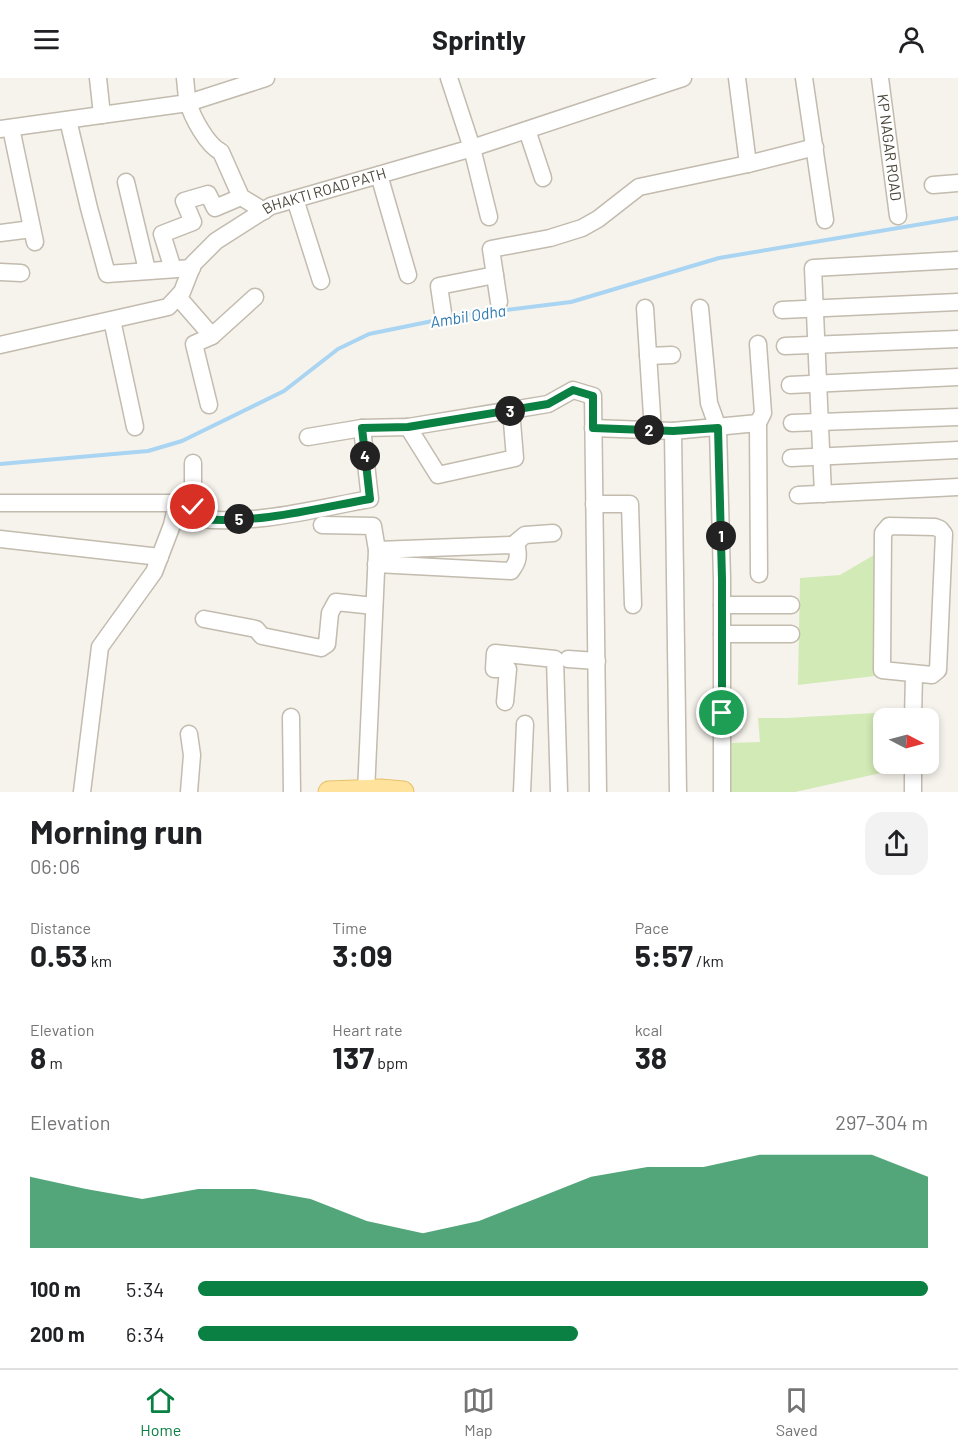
<!DOCTYPE html>
<html lang="en">
<head>
<meta charset="utf-8">
<style>
  body { margin:0; font-family:Barlow,sans-serif; background:#f2f2f2; color:#202124; height:100vh; display:flex; flex-direction:column; font-size:22px; white-space:nowrap }
  * { box-sizing:border-box; margin:0 }
  p { font-size:20px; color:#757577 }
  .icon { flex:none; width:33px; height:33px; fill:none; stroke:currentColor; stroke-width:2; stroke-linecap:round; stroke-linejoin:round }
  .map { position:relative; height:714px; overflow:hidden }
  .sheet { display:flex; flex-direction:column; background:#fff; flex:1 }
  .sheet>* { flex:none }
  .needle { width:39px; rotate:96deg }
  .buttons { position:absolute; left:873px; top:630px; display:grid; gap:12px }
  .buttons a { display:grid; place-items:center; width:66px; height:66px; border-radius:12px; background:#fff; box-shadow:0 3px 9px #0003; font-size:30px }
  .pin { position:absolute; display:grid; place-items:center; width:51px; height:51px; color:#fff; margin:-26px; border:3px solid #fff; border-radius:50%; box-shadow:0 2px 6px #0007 }
  .km { position:absolute; width:30px; height:30px; margin:-15px; border-radius:50%; background:#222; color:#fff; font-size:16px; line-height:30px; text-align:center }
  .round { display:grid; place-items:center; flex:none; width:63px; height:63px; border-radius:18px; background:#f2f2f2 }
  .headline { display:flex; align-items:center; justify-content:space-between; height:102px; padding:0 30px }
  h1 { font-size:33px; font-weight:700; line-height:45px }
  .figures { display:grid; grid-template-columns:repeat(3,1fr); gap:9px; height:102px; padding:6px 30px }
  .figures div { display:grid; align-content:center }
  .figures b { font-size:30px; font-weight:700 }
  .figures small { font-size:16px; font-weight:400 }
  .figures p { font-size:16px }
  .chart { height:168px; padding:12px 30px }
  .chart p { display:flex; justify-content:space-between }
  .chart svg { width:100%; height:108px; margin-top:6px; fill:#0b8043; opacity:.7 }
  ul { padding:0 30px; list-style:none; font-size:20px }
  li { display:grid; grid-template-columns:96px 72px 1fr; align-items:center; height:45px }
  li i { height:15px; border-radius:8px; background:#0b8043 }
  header { display:flex; justify-content:space-between; align-items:center; height:78px; padding:0 30px; background:#fff; font-size:27px; font-weight:700 }
  .dock { display:flex; justify-content:space-around; align-items:center; height:84px; border-top:2px solid #e0e0e0; background:#fff; font-size:16px; color:#757577 }
  .dock a { display:grid; justify-items:center; gap:3px }
  .dock .active { color:#0b8043 }
  .map>svg:first-child { display:block }
  .green { fill:#d2eab5 }
  .lines { fill:none; stroke-linecap:round; stroke-linejoin:round }
  .stream { stroke:#a9d4f2; stroke-width:4 }
  .minor-casing { stroke:#c2bbae; stroke-width:19 }
  .major-casing { stroke:#e6c16a; stroke-width:23 }
  .minor { stroke:#fff; stroke-width:16 }
  .major { stroke:#ffe39c; stroke-width:21 }
  .route-casing { stroke:#fff; stroke-width:12 }
  .route { stroke:#0b8043; stroke-width:8 }
  .labels { text-anchor:middle; stroke-width:4.5; stroke-linejoin:round; paint-order:stroke }
  .street-label { font-size:15px; fill:#4b4439; stroke:#fff }
  .water-label { font-size:16px; font-style:italic; fill:#2e7ab2; stroke:#fff }
</style>
</head>
<body>
<header><svg class="icon" aria-label="menu" viewBox="0 0 24 24"><path d="M4 6h16M4 12h16M4 18h16"/></svg>Sprintly<svg class="icon" aria-label="person" viewBox="0 0 24 24"><circle cx="12" cy="8" r="4"/><path d="M4 21q1-7 8-7t8 7"/></svg></header>
<div class="map">
<svg width="958" height="714" viewBox="0 0 958 714">
  <rect width="100%" height="100%" fill="#f6f3ec"/>
  <g class="green">
    <polygon points="879,474 875,598 798,607 800,500 840,497"/>
    <polygon points="892,634 891,640 884,640 883,680 881,695 795,714 731,714 728,665 760,664 758,640 787,640"/>
  </g>
  <g class="lines">
    <polyline class="stream" points="0,386 148,373 182,363 284,313 338,271 369,256 457,238 571,224 719,180 958,140"/>
    <defs>
      <g id="minor">
        <polyline points="98,0 102,37"/>
        <path d="M 185,0 C 186,8 186,16 188,24 C 192,39 207,67 221,74 L 241,119 L 264,133"/>
        <polyline points="449,0 472,70 489,139"/>
        <polyline points="737,0 748,86"/>
        <polyline points="804,0 825,142"/>
        <path id="s1" d="M 880,0 L 898,138"/>
        <polyline points="68,42 89,130 107,196 192,190"/>
        <polyline points="11,50 35,164"/>
        <polyline points="0,51 188,25 266,0"/>
        <polyline points="527,52 543,100"/>
        <polyline points="379,97 408,197"/>
        <polyline points="126,104 147,192"/>
        <polyline points="933,107 958,105"/>
        <polyline points="295,121 321,203"/>
        <polyline points="0,155 32,151"/>
        <polyline points="173,191 162,156 193,144 184,123 208,116 215,130 241,119"/>
        <polyline points="0,194 21,195"/>
        <polyline points="178,219 212,258 255,219"/>
        <polyline points="499,224 491,171 550,160 582,150 598,141 639,109 748,86 815,69"/>
        <polyline points="645,230 653,353"/>
        <polyline points="700,230 709,325 718,350 722,501 722,714"/>
        <polyline points="782,232 958,224"/>
        <polyline points="443,235 439,208 495,197"/>
        <polyline points="112,242 135,349"/>
        <polyline points="758,266 763,335 758,345 759,496"/>
        <path id="s2" d="M 0,267 L 168,229 L 182,214 L 193,186 L 216,163 L 271,128 L 472,70 L 683,0"/>
        <polyline points="785,268 958,261"/>
        <polyline points="648,278 672,277"/>
        <polyline points="790,307 958,299"/>
        <polyline points="209,327 194,266 212,258"/>
        <polyline points="792,345 958,339"/>
        <polyline points="408,349 438,397 515,380 511,332"/>
        <polyline points="593,350 673,353 758,345"/>
        <polyline points="673,353 678,714"/>
        <polyline points="308,359 362,350 408,349 548,326 573,312 593,318 598,714"/>
        <polyline points="791,380 958,372"/>
        <path d="M 193,385 L 193,430 L 200,441 C 257,447 314,431 370,421 L 362,350"/>
        <polyline points="823,416 813,190 958,182"/>
        <polyline points="798,417 958,409"/>
        <polyline points="0,425 177,425 172,447 154,494 100,569 82,714"/>
        <polyline points="594,426 630,426 633,527"/>
        <polyline points="322,447 373,448 377,472 366,714"/>
        <polygon points="889,448 935,449 940,451 944,456 938,592 932,597 882,592 883,455"/>
        <polyline points="0,461 160,479"/>
        <polyline points="513,467 525,457 553,455"/>
        <path d="M 376,486 L 511,493 C 517,485 519,480 517,470 L 513,467 L 377,472"/>
        <polyline points="722,527 791,527"/>
        <polyline points="204,541 256,551 262,558 321,570 327,566 330,535 336,524 374,528"/>
        <polyline points="722,556 791,556"/>
        <polyline points="568,581 597,583"/>
        <polyline points="505,624 508,591 494,591 495,575 555,581 559,714"/>
        <polyline points="291,639 292,714"/>
        <polyline points="913,640 914,597"/>
        <polyline points="189,656 192,677 189,714"/>
        <polyline points="522,714 525,646"/>
        <polyline points="913,714 913,686"/>
      </g>
      <polyline id="major" points="329,714 380,712 403,714"/>
    </defs>
    <use href="#minor" class="minor-casing"/>
    <use href="#major" class="major-casing"/>
    <use href="#minor" class="minor"/>
    <use href="#major" class="major"/>
  </g>
  <g class="lines">
    <defs>
      <path id="route" d="M 193,429 L 200,441 C 257,446 314,431 370,421 L 362,350 L 408,349 L 548,326 L 573,312 L 593,318 L 593,350 L 673,353 L 718,350 L 722,501 L 722,635"/>
    </defs>
    <use href="#route" class="route-casing"/>
    <use href="#route" class="route"/>
  </g>
  <g class="labels">
    <g class="street-label">
      <text dy="5" stroke="none"><textPath href="#s1" startOffset="70">KP NAGAR ROAD</textPath></text>
      <text dy="5" stroke="none"><textPath href="#s2" startOffset="376">BHAKTI ROAD PATH</textPath></text>
    </g>
    <g class="water-label">
      <text transform="translate(468 238) rotate(-9)" y="6">Ambil Odha</text>
    </g>
  </g>
</svg>
<div class="buttons">
<a><svg class="needle" viewBox="-14 -14 28 28"><path d="M0-13l5 13h-10z" fill="#e53935"/><path d="M0 13l5-13h-10z" fill="#757577"/></svg></a>
</div>
<div class="pin" style="left:722px;top:635px;background:#1e9e55"><svg class="icon" aria-label="arrive" viewBox="0 0 24 24"><path d="M6 21V4h12l-3 4 3 4H6"/></svg></div>
<div class="pin" style="left:193px;top:429px;background:#d93025"><svg class="icon" aria-label="check" viewBox="0 0 24 24"><path d="M5 12l5 5 9-10"/></svg></div>
<b class="km" style="left:721px;top:458px">1</b>
<b class="km" style="left:649px;top:352px">2</b>
<b class="km" style="left:510px;top:333px">3</b>
<b class="km" style="left:365px;top:378px">4</b>
<b class="km" style="left:239px;top:441px">5</b>
</div>
<section class="sheet">
<div class="headline"><div><h1>Morning run</h1><p>06:06</p></div><a class="round"><svg class="icon" aria-label="share" viewBox="0 0 24 24"><path d="M12 15V3M7 8l5-5 5 5M5 13v7h14v-7"/></svg></a></div>
<div class="figures">
<div><p>Distance</p><b>0.53<small> km</small></b></div>
<div><p>Time</p><b>3:09</b></div>
<div><p>Pace</p><b>5:57<small> /km</small></b></div>
</div>
<div class="figures">
<div><p>Elevation</p><b>8<small> m</small></b></div>
<div><p>Heart rate</p><b>137<small> bpm</small></b></div>
<div><p>kcal</p><b>38</b></div>
</div>
<div class="chart"><p><span>Elevation</span>297–304 m</p>
<svg viewBox="0 0 160 44" preserveAspectRatio="none"><path d="M0 44V15L10 20L20 24L30 20L40 20L50 24L60 33L70 38L80 33L90 24L100 15L110 11L120 11L130 6L140 6L150 6L160 15V44z"/></svg>
</div>
<ul>
<li><b>100 m</b>5:34<i style="width:100%"></i></li>
<li><b>200 m</b>6:34<i style="width:52%"></i></li>
</ul>
</section>
<nav class="dock">
<a class="active"><svg class="icon" aria-label="home" viewBox="0 0 24 24"><path d="M3 11l9-7 9 7M6 9v11h12V9"/></svg>Home</a>
<a><svg class="icon" aria-label="map" viewBox="0 0 24 24"><path d="M3 6l6-2 6 2 6-2v14l-6 2-6-2-6 2zM9 4v14M15 6v14"/></svg>Map</a>
<a><svg class="icon" aria-label="saved" viewBox="0 0 24 24"><path d="M7 4h10v16l-5-4-5 4z"/></svg>Saved</a>
</nav>
</body>
</html>
